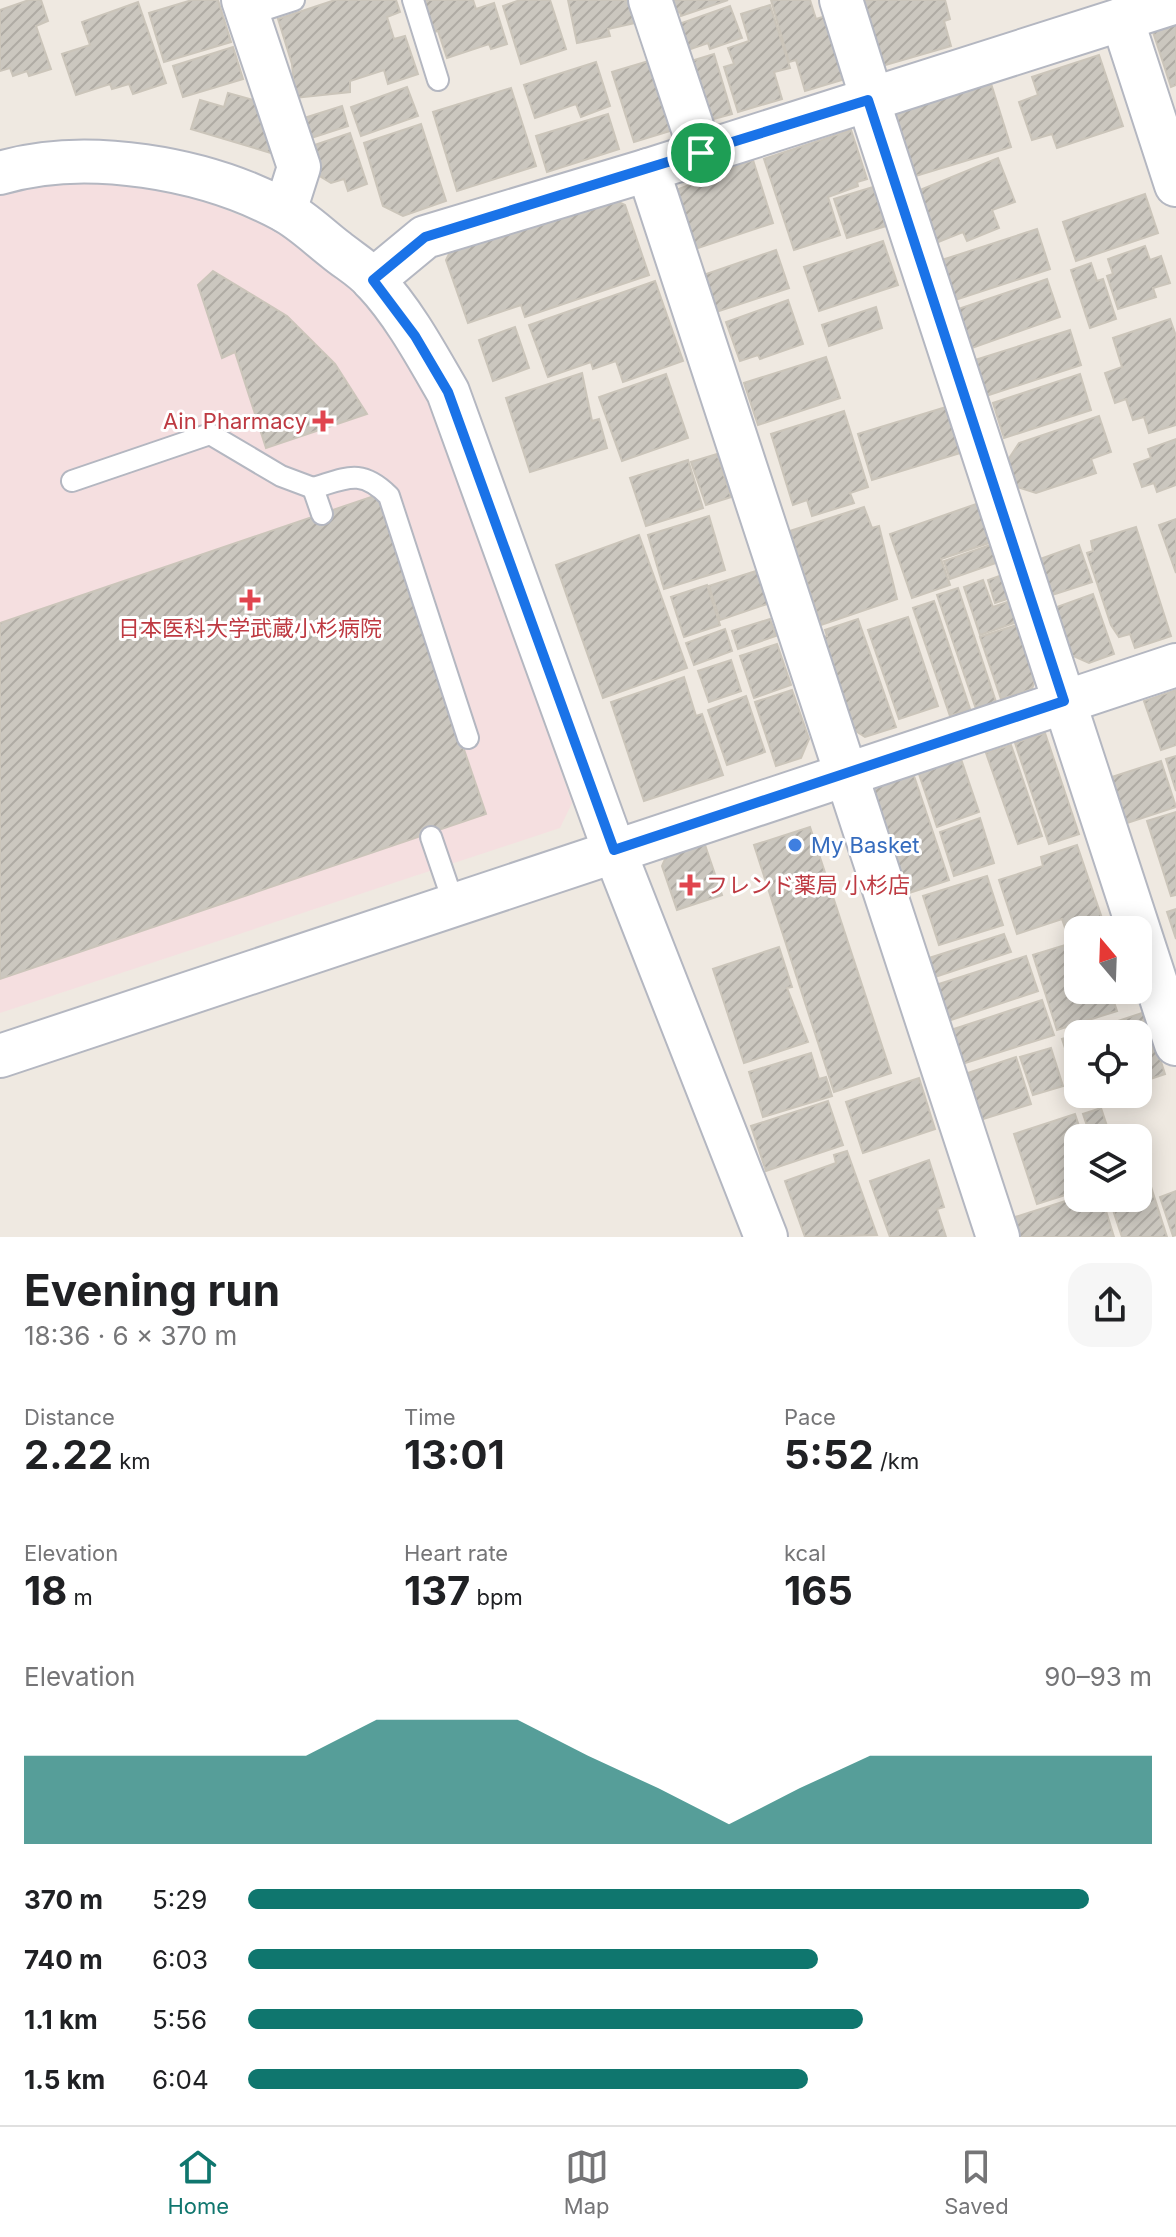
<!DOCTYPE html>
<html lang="en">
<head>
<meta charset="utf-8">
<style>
  body { margin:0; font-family:Inter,"Noto Sans JP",sans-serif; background:#f6f6f6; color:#202124; height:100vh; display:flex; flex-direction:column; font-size:30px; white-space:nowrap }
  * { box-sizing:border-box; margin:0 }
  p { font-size:26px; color:#757577 }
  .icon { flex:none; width:44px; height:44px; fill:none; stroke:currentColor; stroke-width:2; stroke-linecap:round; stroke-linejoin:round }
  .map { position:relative; height:1237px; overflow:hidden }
  .panel { display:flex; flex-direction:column; background:#fff; flex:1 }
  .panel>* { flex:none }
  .needle { width:52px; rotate:341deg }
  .buttons { position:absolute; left:1064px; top:916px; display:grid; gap:16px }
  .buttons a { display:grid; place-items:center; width:88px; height:88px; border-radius:16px; background:#fff; box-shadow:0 4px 20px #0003; font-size:40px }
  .pin { position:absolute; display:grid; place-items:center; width:68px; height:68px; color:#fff; margin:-34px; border:4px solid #fff; border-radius:50%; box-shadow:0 2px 8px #0007 }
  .round { display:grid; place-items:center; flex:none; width:84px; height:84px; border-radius:24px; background:#f6f6f6 }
  .overview { display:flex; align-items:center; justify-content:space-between; height:136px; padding:0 24px }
  h1 { font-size:44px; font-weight:700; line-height:60px }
  .figures { display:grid; grid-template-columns:repeat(3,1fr); gap:12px; height:136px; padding:8px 24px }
  .figures div { display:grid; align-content:center }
  .figures b { font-size:40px; font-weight:700 }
  .figures small { font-size:22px; font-weight:400 }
  .figures p { font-size:22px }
  .chart { height:224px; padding:16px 24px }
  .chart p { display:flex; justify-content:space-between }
  .chart svg { width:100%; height:144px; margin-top:8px; fill:#0f766e; opacity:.7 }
  ul { padding:0 24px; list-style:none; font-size:26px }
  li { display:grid; grid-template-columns:128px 96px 1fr; align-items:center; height:60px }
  li i { height:20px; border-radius:10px; background:#0f766e }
  .menu { display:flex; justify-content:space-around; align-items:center; height:112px; border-top:2px solid #e0e0e0; background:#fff; font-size:22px; color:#757577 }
  .menu a { display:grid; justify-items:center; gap:4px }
  .menu .current { color:#0f766e }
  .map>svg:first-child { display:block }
  .medical { fill:#f5dfe0 }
  .building { fill:url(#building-hatch); stroke:#cbc5ba; stroke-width:2 }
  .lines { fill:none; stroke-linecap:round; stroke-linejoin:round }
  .lane-casing { stroke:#b4b7c1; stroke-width:24 }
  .street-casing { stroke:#b4b7c1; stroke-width:46 }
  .lane { stroke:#fff; stroke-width:20 }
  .street { stroke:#fff; stroke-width:42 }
  .route-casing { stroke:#fff; stroke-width:16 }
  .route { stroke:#1a73e8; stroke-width:10 }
  .health-dot { fill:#e0444e; stroke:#fff; stroke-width:3 }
  .shop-dot { fill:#3f7fe0; stroke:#fff; stroke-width:3 }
  .labels { text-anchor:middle; stroke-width:6; stroke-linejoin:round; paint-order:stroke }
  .health-label { font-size:22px; fill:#be3a42; stroke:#fff; text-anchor:end }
  .shop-label { font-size:22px; fill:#366cbe; stroke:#fff; text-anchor:start }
</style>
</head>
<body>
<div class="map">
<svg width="1176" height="1237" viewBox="0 0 1176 1237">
  <defs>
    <pattern id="building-hatch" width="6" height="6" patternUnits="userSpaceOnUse" patternTransform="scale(2)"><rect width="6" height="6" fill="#cbc7bf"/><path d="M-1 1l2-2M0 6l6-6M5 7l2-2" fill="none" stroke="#afaba4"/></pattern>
  </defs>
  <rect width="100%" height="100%" fill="#efe9e1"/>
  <polygon class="medical" points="78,181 178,190 285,234 345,281 394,335 430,398 572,803 560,828 0,1013 0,194"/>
  <g class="building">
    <polygon points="29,0 41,0 48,21 36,26 51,69 29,76 27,71 13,76 10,68 0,71 0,10"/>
    <polygon points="192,0 218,0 231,42 164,62 149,13"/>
    <polygon points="335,0 396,0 400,12 387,17 394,39 405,36 418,74 388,84 384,70 350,81 350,92 295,98 292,64 278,19"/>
    <polygon points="414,0 473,0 476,9 494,3 507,44 491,49 489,44 447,58 438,31 430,33"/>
    <polygon points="520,0 550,0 566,49 521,64 503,6"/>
    <polygon points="568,0 630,0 635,23 608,29 610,36 577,43"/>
    <polygon points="668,0 728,0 681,16 680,12 673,14"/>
    <polygon points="771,0 810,0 816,19 826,16 845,79 805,91 796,60 789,62"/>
    <polygon points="855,0 945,0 950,19 944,21 951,46 875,68"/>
    <polygon points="138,2 166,83 133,94 129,84 112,89 110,84 76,95 62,54 90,45 82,22"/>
    <polygon points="770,5 790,68 774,72 782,99 738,112 724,67 734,64 728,48 749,41 741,14"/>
    <polygon points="730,6 742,38 710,49 708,43 682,52 673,26"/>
    <polygon points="1176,21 1176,85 1171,87 1152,29"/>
    <polygon points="233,47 243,79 183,97 173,66"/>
    <polygon points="714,54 732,114 706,121 688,62"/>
    <polygon points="1099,55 1123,126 1057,148 1052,134 1032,140 1019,102 1038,95 1032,77"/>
    <polygon points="652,60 673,130 634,142 612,72"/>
    <polygon points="596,62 610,106 581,117 576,104 535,118 524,85"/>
    <polygon points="988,74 1011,147 909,178 891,122 903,100"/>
    <polygon points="407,87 418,116 361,136 351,107"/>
    <polygon points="511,88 536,166 457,191 433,112"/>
    <polygon points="228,93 257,101 274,154 191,129 200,100 224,107"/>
    <polygon points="342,106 348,126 305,140 298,120"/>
    <polygon points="608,114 619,149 547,172 536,136"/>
    <polygon points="421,124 446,201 403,216 383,206 364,143"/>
    <polygon points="851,130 867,179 857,182 858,186 828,197 840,235 794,250 764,159"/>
    <polygon points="350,133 367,184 348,191 344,179 331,183 318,175 309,147"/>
    <polygon points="998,158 1015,202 992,210 999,228 967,241 963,232 936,243 915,192"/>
    <polygon points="753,160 773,223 695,249 676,190"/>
    <polygon points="873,187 886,226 847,238 834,199"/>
    <polygon points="1145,194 1158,233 1076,261 1063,222"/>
    <polygon points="614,200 625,205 649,275 525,317 521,305 468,323 446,260 453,246 536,217 539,226"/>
    <polygon points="1037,229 1050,269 955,300 942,260"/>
    <polygon points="883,241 898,285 819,311 804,267"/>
    <polygon points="1145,246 1150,260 1161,256 1170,283 1153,288 1156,297 1118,309 1107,276 1113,274 1108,259"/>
    <polygon points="776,250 789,288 716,312 703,275"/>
    <polygon points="1091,263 1097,281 1103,279 1116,319 1090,328 1071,270"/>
    <polygon points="213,271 287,316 335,364 367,414 266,448 235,352 222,358 198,285"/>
    <polygon points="1047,279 1060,317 969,349 955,310"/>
    <polygon points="655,281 683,361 623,382 616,361 593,369 591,362 548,377 529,325"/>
    <polygon points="788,300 803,344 760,359 758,355 740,361 726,322"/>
    <polygon points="876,307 882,328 829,346 822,325"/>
    <polygon points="1170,319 1176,336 1176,425 1149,433 1144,417 1133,420 1126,399 1115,403 1105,373 1122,367 1113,338"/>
    <polygon points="515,327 529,368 493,381 479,340"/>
    <polygon points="1070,330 1081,365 983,397 972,361"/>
    <polygon points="826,357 840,398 758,425 744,383"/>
    <polygon points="582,373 592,421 599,419 607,448 530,472 506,398"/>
    <polygon points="666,374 688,438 622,461 599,397"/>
    <polygon points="1080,374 1091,410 1004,438 993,403"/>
    <polygon points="946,407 960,453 872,480 858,434"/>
    <polygon points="844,411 868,487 850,493 854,503 812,516 807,500 793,505 771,434"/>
    <polygon points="1099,416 1111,452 1091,459 1096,473 1036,493 1017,487 1008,460 1019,443"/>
    <polygon points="1176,439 1176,485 1157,492 1154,483 1142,487 1134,464 1151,458 1148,449"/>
    <polygon points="717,454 731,497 706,505 691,462"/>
    <polygon points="688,460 703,508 646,526 630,478"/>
    <polygon points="377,495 486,814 0,979 0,623"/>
    <polygon points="982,502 995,541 941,559 950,585 912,598 890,534"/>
    <polygon points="864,507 872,528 879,526 897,599 821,625 790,531"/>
    <polygon points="709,516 725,570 664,589 648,535"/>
    <polygon points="1176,519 1176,573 1159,525"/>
    <polygon points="1136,527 1171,636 1135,648 1130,634 1119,637 1111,625 1087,553 1093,551 1091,541"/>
    <polygon points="639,535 687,668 603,698 556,565"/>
    <polygon points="993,544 999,562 950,579 944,561"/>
    <polygon points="1079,545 1092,582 1049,596 1037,560"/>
    <polygon points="759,570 770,603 720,620 709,586"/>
    <polygon points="1002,575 1010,598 995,603 988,580"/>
    <polygon points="983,580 993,607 1013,600 1020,621 980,635 964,587"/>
    <polygon points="707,585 720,625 684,637 671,597"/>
    <polygon points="958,588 996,702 976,709 937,595"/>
    <polygon points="1093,594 1114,654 1089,663 1071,655 1054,608"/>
    <polygon points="934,601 970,709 950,716 913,608"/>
    <polygon points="908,617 938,706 899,719 868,630"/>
    <polygon points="770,619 776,636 738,649 732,631"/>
    <polygon points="858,619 896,727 865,737 848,726 820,638 827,636 825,630"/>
    <polygon points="1026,622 1040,665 1032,689 1001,699 980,637"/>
    <polygon points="725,629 732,651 694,665 686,643"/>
    <polygon points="777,644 791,685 754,698 740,656"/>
    <polygon points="731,660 741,691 709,702 698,671"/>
    <polygon points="684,677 696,716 702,714 723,775 644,801 611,702"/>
    <polygon points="792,690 809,739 801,758 776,766 755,702"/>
    <polygon points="1176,690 1176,745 1161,750 1144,701"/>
    <polygon points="746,696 765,752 727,765 708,710"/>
    <polygon points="1045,733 1079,834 1049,844 1015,743"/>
    <polygon points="1011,745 1042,836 1018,844 986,753"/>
    <polygon points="1176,756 1176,791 1166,759"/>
    <polygon points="961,759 979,812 937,827 919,774"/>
    <polygon points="1161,761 1176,807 1124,824 1109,778"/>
    <polygon points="913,773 949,880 903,895 870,797 876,786"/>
    <polygon points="1176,812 1176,895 1171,896 1147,821"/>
    <polygon points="980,818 994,863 954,876 940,832"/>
    <polygon points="810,827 891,1073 834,1092 754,845"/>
    <polygon points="703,839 722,895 677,910 662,866 669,850"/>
    <polygon points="1077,845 1105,927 1078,930 1078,936 1069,939 1062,919 1017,934 999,880 1043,866 1041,857"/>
    <polygon points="987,876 1003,925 939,945 923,896"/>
    <polygon points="1176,909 1176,939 1167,912"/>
    <polygon points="1004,934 1011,952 932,978 926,959"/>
    <polygon points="1078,941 1078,990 1110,990 1117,1011 1057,1030 1033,955"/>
    <polygon points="779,947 792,987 787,988 808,1042 744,1063 713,969"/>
    <polygon points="1026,956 1038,991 948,1021 936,985"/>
    <polygon points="1042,1000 1054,1035 962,1064 951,1030"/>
    <polygon points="1145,1012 1165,1074 1138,1083 1138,1034 1079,1034"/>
    <polygon points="1078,1034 1078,1088 1062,1039"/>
    <polygon points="1051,1048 1063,1086 1033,1095 1020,1057"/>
    <polygon points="811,1053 819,1079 826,1077 832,1096 763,1117 749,1072"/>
    <polygon points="1016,1057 1031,1104 980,1120 965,1074"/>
    <polygon points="919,1078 935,1129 863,1153 846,1102"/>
    <polygon points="828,1101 843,1145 766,1171 751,1126"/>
    <polygon points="1101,1108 1111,1138 1091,1138 1083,1114"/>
    <polygon points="1075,1114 1083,1138 1078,1138 1078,1191 1037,1204 1014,1134"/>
    <polygon points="847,1151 877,1235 805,1237 785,1181 836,1163 834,1155"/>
    <polygon points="929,1160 944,1207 937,1209 946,1237 890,1237 870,1181"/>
    <polygon points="1146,1171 1167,1237 1122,1237 1109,1198 1138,1198 1138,1174"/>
    <polygon points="1176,1191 1176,1235 1173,1236 1160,1197"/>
    <polygon points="1078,1197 1102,1198 1114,1237 1015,1237 1009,1219"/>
  </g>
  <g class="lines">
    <defs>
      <g id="lane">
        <polyline points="413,0 438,80"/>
        <polyline points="248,15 294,0"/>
        <polyline points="72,481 210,434 281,476 313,488"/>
        <path d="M 322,514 L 313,488 C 347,478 361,468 389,496 L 468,738"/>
        <polyline points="431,837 454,904"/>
      </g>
      <g id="street">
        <polyline points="243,0 299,167 285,211"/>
        <polyline points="650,0 701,153"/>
        <polyline points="841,0 872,99"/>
        <polyline points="1122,19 1176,185"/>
        <polyline points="868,100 1176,1044"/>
        <polyline points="648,170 998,1237"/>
        <path d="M 0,173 C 86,147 205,168 283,210 C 302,220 319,237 336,250 C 348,260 364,269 374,281 C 404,313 426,354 448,392 L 614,850 L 766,1237"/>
        <polyline points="373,280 425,237 648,170 1176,2"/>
        <polyline points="0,1056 1176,665"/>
      </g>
    </defs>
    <use href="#lane" class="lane-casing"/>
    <use href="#street" class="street-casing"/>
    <use href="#lane" class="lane"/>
    <use href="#street" class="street"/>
  </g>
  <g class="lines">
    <defs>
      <polygon id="route" points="868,100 1064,701 614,850 448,392 415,336 373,280 425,237"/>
    </defs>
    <use href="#route" class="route-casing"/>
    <use href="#route" class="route"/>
  </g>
  <g class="health-dot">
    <path d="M319 409h8v8h8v8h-8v8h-8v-8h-8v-8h8z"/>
    <path d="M246 588h8v8h8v8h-8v8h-8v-8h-8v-8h8z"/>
    <path d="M686 873h8v8h8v8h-8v8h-8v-8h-8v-8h8z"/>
  </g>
  <circle class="shop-dot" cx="795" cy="845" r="8"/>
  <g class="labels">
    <g class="health-label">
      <text x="307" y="429">Ain Pharmacy</text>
      <text x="250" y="636" text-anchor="middle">日本医科大学武蔵小杉病院</text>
      <text x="706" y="893" text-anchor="start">フレンド薬局 小杉店</text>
    </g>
    <g class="shop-label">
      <text x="811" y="853">My Basket</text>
    </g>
  </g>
</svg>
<div class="buttons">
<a><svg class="needle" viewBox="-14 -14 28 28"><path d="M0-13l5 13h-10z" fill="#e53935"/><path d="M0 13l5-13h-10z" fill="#757577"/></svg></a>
<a><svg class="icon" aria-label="locate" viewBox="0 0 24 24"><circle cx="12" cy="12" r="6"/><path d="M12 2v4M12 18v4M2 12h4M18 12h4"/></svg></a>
<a><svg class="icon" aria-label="layers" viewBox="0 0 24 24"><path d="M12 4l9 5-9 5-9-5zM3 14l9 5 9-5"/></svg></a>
</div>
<div class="pin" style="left:701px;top:153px;background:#1e9e55"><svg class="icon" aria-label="arrive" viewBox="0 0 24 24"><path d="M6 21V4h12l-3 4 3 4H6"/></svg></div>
</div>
<section class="panel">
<div class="overview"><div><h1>Evening run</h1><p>18:36 · 6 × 370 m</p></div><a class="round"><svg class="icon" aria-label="share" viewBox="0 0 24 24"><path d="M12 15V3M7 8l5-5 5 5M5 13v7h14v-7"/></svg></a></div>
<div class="figures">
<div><p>Distance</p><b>2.22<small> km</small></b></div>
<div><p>Time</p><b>13:01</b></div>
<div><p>Pace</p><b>5:52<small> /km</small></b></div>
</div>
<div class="figures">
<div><p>Elevation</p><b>18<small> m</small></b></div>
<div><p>Heart rate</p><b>137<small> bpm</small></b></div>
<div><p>kcal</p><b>165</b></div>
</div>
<div class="chart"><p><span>Elevation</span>90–93 m</p>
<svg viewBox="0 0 160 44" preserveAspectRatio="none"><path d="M0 44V17L10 17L20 17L30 17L40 17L50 6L60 6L70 6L80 17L90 27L100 38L110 27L120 17L130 17L140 17L150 17L160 17V44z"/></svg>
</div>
<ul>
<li><b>370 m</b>5:29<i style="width:93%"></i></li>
<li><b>740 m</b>6:03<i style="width:63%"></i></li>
<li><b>1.1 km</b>5:56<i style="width:68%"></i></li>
<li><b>1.5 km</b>6:04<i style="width:62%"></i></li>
</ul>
</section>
<nav class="menu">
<a class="current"><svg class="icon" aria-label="home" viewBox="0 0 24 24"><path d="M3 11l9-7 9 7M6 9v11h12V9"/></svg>Home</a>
<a><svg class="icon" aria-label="map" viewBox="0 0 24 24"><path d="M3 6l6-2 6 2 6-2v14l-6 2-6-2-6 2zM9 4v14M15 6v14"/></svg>Map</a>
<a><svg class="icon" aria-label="saved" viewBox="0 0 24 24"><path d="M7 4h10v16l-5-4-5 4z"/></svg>Saved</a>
</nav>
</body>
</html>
